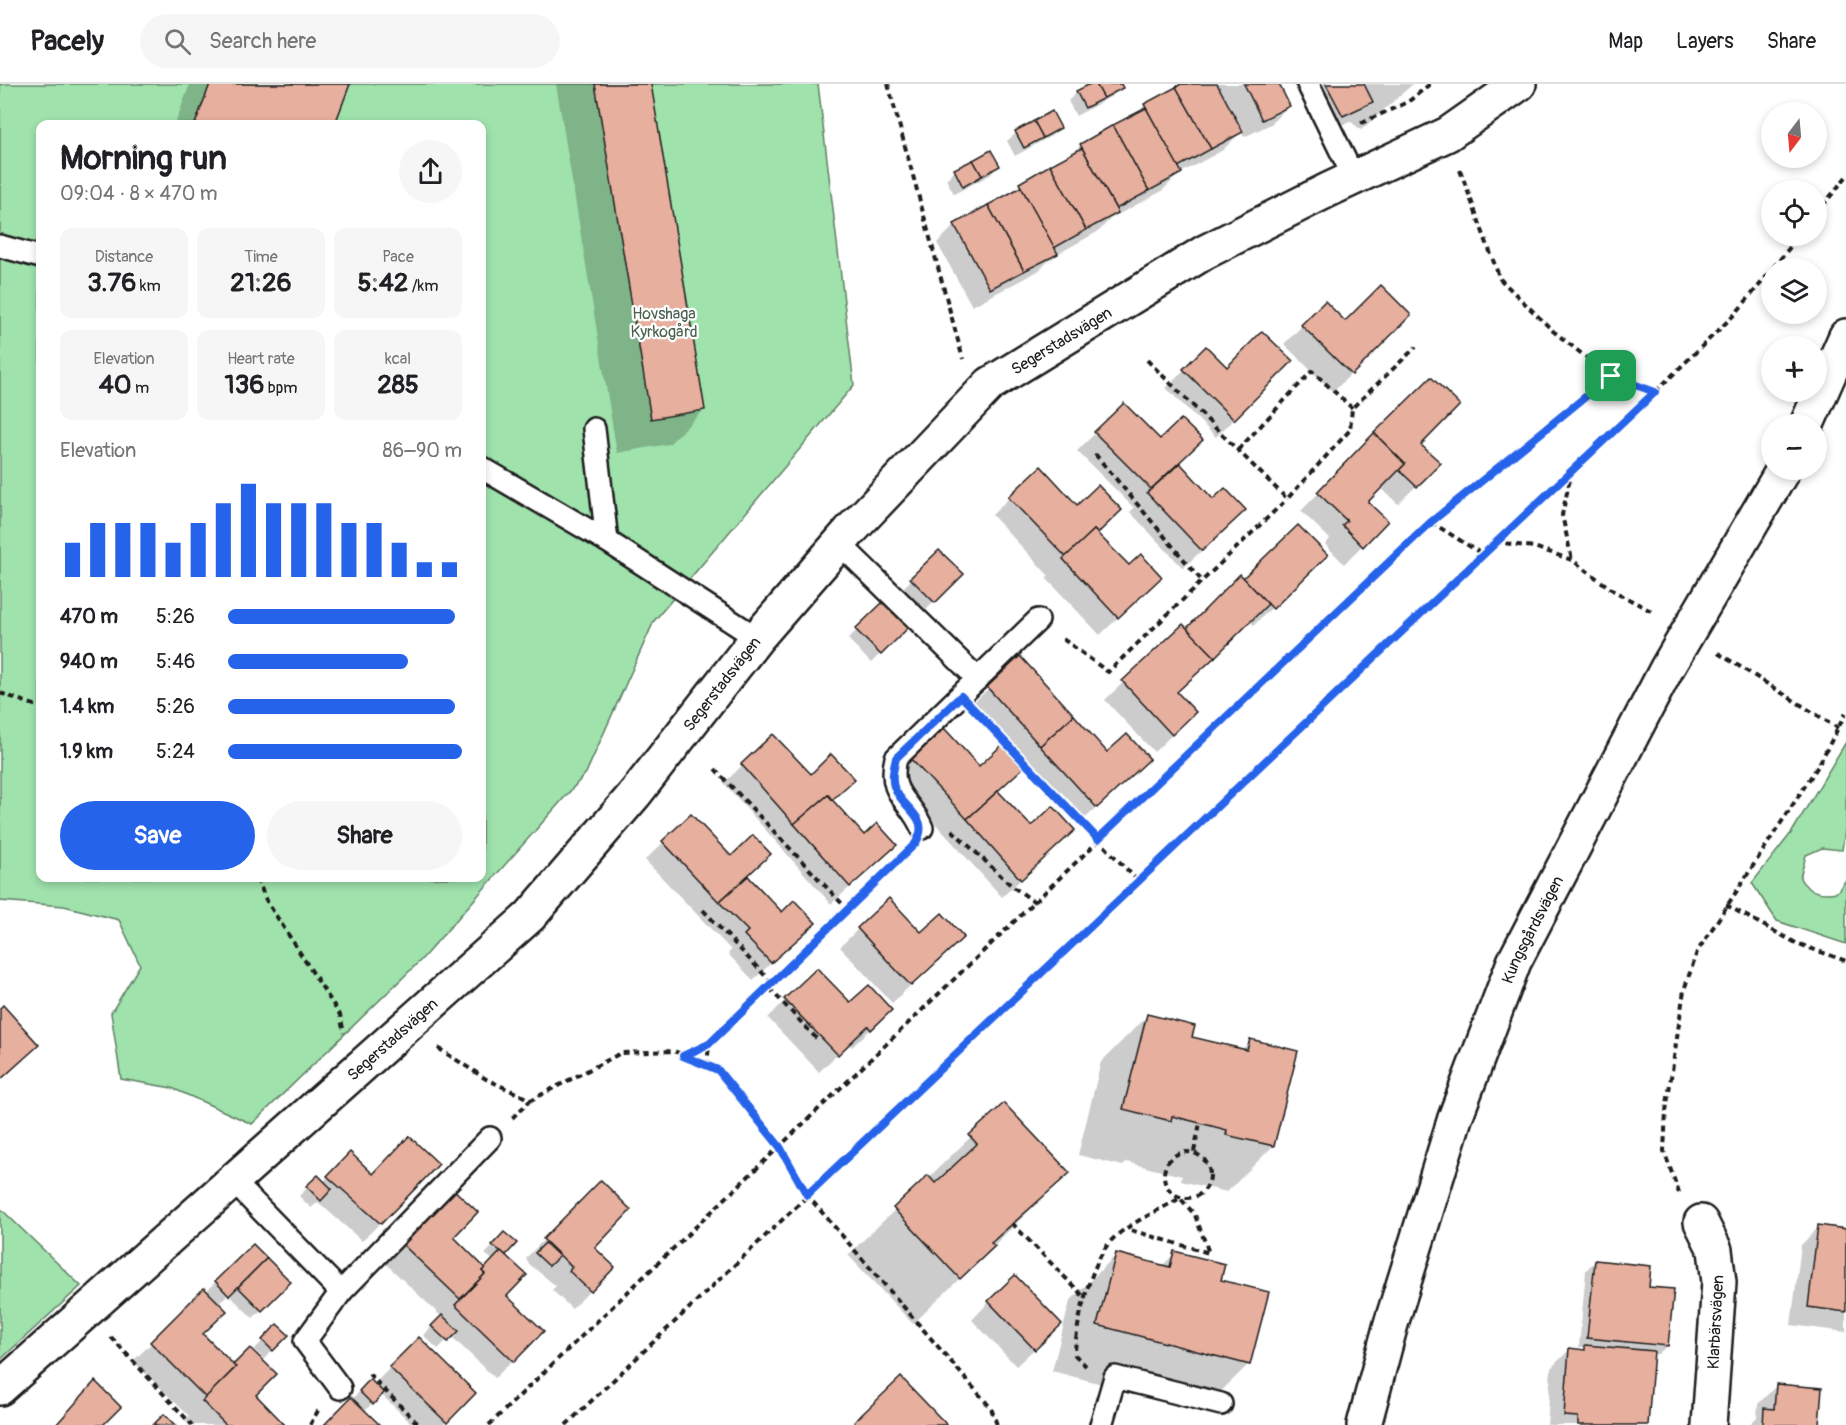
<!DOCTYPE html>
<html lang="en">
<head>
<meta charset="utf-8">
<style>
  body { margin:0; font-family:Pangolin,sans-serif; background:#f6f6f6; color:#202124; height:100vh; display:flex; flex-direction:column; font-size:22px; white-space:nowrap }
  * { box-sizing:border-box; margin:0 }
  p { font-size:20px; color:#757577 }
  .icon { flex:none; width:33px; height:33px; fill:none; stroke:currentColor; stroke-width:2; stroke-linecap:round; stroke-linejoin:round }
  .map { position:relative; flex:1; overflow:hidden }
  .drawer { position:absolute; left:36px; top:36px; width:450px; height:762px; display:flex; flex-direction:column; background:#fff; border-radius:12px; box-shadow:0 3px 9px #0003 }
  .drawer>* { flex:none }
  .needle { width:39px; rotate:196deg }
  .buttons { position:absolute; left:1761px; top:18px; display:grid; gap:12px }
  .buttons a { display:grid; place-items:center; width:66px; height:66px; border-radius:50%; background:#fff; box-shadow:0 3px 9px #0003; font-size:30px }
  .pin { position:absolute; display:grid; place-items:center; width:51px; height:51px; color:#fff; margin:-26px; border-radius:12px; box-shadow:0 3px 9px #0006 }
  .round { display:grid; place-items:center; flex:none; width:63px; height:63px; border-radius:32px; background:#f6f6f6 }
  .headline { display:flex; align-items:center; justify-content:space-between; height:102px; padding:0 24px }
  h1 { font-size:33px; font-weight:700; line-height:45px }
  .metrics { display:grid; grid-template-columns:repeat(3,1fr); gap:9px; height:102px; padding:6px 24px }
  .metrics div { display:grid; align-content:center; border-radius:12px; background:#f6f6f6; text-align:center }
  .metrics b { font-size:26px; font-weight:700 }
  .metrics small { font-size:16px; font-weight:400 }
  .metrics p { font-size:16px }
  .chart { height:168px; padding:12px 24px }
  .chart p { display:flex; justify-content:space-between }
  .chart svg { width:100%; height:108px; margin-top:6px; stroke:#2563eb; stroke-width:6 }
  .action { display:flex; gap:12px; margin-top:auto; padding:12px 24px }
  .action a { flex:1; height:69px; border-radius:36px; background:#2563eb; color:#fff; font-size:24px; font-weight:700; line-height:69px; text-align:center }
  .action a+a { background:#f6f6f6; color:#202124 }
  ul { padding:0 24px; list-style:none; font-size:20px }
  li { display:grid; grid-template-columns:96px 72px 1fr; align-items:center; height:45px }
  li i { height:15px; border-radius:8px; background:#2563eb }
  header { display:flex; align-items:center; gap:36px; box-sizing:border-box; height:84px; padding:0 30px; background:#fff; border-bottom:2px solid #e0e0e0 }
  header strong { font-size:28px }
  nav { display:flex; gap:33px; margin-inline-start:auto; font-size:21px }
  .search { width:420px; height:54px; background:#f6f6f6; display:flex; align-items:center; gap:15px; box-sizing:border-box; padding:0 21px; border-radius:33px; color:#757577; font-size:22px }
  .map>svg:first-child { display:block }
  .green { fill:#9fe2ac; stroke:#5e7f64; stroke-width:1.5; fill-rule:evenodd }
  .shadow { fill:#0003 }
  .building { fill:#e6af9e; stroke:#1c1c1c; stroke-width:1.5 }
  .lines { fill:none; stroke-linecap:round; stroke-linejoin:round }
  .service-casing { stroke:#1c1c1c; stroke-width:26 }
  .minor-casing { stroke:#1c1c1c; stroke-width:38 }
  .tertiary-casing { stroke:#1c1c1c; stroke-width:38 }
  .path { stroke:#1c1c1c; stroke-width:4; stroke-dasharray:6 4.5; stroke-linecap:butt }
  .service { stroke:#fff; stroke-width:21 }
  .minor { stroke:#fff; stroke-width:33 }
  .tertiary { stroke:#fff; stroke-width:33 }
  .route-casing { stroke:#fff; stroke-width:12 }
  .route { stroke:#2563eb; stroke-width:8 }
  .labels { text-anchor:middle; stroke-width:4.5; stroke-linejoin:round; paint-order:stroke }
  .park-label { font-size:16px; fill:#4a614e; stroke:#fff }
  .street-label { font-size:16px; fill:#1c1c1c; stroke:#fff }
</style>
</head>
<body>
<header>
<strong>Pacely</strong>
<div class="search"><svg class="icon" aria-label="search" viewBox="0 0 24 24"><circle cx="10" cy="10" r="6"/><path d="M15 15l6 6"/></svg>Search here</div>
<nav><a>Map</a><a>Layers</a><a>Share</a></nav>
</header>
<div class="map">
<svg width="1846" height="1341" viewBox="0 0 1846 1341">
  <rect width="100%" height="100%" fill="#fff"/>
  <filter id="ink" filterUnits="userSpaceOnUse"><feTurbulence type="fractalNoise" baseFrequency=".0167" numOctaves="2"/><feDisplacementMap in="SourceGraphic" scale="12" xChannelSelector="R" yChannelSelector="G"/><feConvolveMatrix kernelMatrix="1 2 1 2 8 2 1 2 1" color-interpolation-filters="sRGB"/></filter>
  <g filter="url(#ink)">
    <g class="green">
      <path d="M 0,0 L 818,0 L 854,301 L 654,537 L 586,689 L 421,876 L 252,1040 L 172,1004 L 121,995 L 111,929 L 140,881 L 119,836 L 64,822 L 0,817 ZM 40,40 L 482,40 L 482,794 L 40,794 Z"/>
      <path d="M 1846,658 L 1846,739 L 1842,766 L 1822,764 L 1806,771 L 1800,794 C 1807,808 1822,811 1837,808 L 1846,796 L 1846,860 L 1777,837 L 1752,799 L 1792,748 Z"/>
      <polygon points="0,1124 81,1202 0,1276"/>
    </g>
    <g class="shadow">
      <polygon points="190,0 348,0 333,40 175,40"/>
      <polygon points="556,0 649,0 704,326 669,360 617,369"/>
      <polygon points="1093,0 1119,0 1121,4 1112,12 1076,32 1068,17 1077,8"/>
      <polygon points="1184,0 1278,0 1288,22 1271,40 1244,53 1241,48 1223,66 1179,90 1162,107 1110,135 1099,147 1054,172 1038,187 972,222 937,159 955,141 1008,112 1020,100 1069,73 1081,61 1134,32 1145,21"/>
      <polygon points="1300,0 1413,0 1361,46 1350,37 1324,49"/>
      <polygon points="1052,29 1060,44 1051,52 1015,72 1007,57 1016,49"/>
      <polygon points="990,68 998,82 990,91 954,110 946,95 955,87"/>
      <polygon points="1325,219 1345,239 1409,231 1333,308 1284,260"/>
      <polygon points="1206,264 1227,285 1291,277 1216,353 1166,304"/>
      <polygon points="1431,295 1419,361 1439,379 1398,420 1380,403 1366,418 1386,437 1344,480 1325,460 1330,455 1301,427"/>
      <polygon points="1124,321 1213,417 1226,444 1183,484 1130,428 1134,424 1077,367"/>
      <polygon points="1009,414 1119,426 1096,449 1142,511 1100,551 1046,494 1049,492 992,431"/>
      <polygon points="939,468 962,490 925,527 903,504"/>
      <polygon points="1326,471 1254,541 1249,536 1175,608 1177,646 1154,668 1105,616 1182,542 1186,547 1243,496"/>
      <polygon points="883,520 906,544 871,579 848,555"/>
      <polygon points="1020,575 1130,693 1078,741 970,622"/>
      <polygon points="773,652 831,717 877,779 831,820 724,699"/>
      <polygon points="912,676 996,708 1030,744 1055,764 1002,813 894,694"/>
      <polygon points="691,732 782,830 796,856 753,896 728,870 731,866 645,776"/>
      <polygon points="858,845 921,850 944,870 892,919 840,863"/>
      <polygon points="785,916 850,921 872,944 852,963 849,959 819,988 768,934"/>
      <polygon points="1147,932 1190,954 1241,966 1251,957 1273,1062 1227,1108 1181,1097 1182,1092 1153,1085 1127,1078 1123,1082 1078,1071 1101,978"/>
      <polygon points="1004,1021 1068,1089 913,1240 848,1171"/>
      <polygon points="350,1070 380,1139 362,1157 318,1118 311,1124 299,1112 318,1093 323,1098"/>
      <polygon points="453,1107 451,1153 485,1186 494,1177 485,1170 505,1150 515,1160 504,1171 505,1212 542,1247 495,1294 451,1252 438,1265 423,1251 442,1233 384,1178"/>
      <polygon points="583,1116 593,1164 613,1183 572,1225 552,1206 556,1202 528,1179 526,1174"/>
      <polygon points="1819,1143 1846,1146 1846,1248 1791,1241 1801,1161"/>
      <polygon points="253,1162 289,1198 253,1234 228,1210 218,1220 201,1250 283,1341 190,1341 185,1336 189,1332 133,1277"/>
      <polygon points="1175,1169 1220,1197 1249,1280 1202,1326 1052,1287 1070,1217 1116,1171 1161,1183"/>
      <polygon points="1595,1177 1648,1205 1667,1262 1658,1270 1652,1270 1646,1341 1547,1341 1551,1284 1569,1266 1582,1267 1586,1263 1579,1263 1586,1186"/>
      <polygon points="989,1218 1042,1258 1016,1282 972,1236"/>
      <polygon points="277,1242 287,1251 264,1275 254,1266"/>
      <polygon points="419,1255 474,1309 443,1341 413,1341 381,1310 364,1328 378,1341 326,1341 370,1297 373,1301"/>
      <polygon points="1776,1302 1818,1341 1749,1341 1757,1333 1758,1320"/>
    </g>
    <g class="building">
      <polygon points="210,0 350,0 335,40 195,40"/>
      <polygon points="595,0 651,0 705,326 651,335"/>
      <polygon points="1090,0 1096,0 1104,14 1085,24 1076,7"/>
      <polygon points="1096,0 1121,0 1123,4 1104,14"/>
      <polygon points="1181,0 1217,0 1243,48 1211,65 1176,3"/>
      <polygon points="1244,0 1279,0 1290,22 1262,36"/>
      <polygon points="1326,0 1364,0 1373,18 1343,32"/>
      <polygon points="1176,3 1211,65 1178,83 1144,20"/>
      <polygon points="1146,24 1182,89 1149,107 1113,41"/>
      <polygon points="1052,27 1061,44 1043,54 1034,37"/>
      <polygon points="1034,37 1043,54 1024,64 1015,47"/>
      <polygon points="1113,41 1149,107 1116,125 1080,60"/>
      <polygon points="1082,64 1118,129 1086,146 1050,81"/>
      <polygon points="991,66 1000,82 982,92 973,76"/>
      <polygon points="973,76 982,92 963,103 954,85"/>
      <polygon points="1050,81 1086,146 1054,164 1019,99"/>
      <polygon points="1021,103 1058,170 1024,187 988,121"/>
      <polygon points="988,121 1024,187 990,205 954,140"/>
      <polygon points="1381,201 1411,231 1352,291 1301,241 1325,217 1345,237"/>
      <polygon points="1262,247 1293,277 1234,336 1183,285 1206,262 1227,283"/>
      <polygon points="1431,293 1460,321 1421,361 1441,379 1417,403 1399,386 1405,380 1374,349"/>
      <polygon points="1124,319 1160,355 1181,335 1203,356 1151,405 1094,348"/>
      <polygon points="1374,349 1405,380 1368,418 1388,437 1363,463 1342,441 1347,437 1317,408"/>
      <polygon points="1180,379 1213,415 1225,404 1246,426 1202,467 1147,409"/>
      <polygon points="1041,382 1077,421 1098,401 1122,426 1098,449 1094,446 1066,473 1008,413"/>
      <polygon points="1298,441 1328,471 1273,525 1243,494"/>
      <polygon points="1094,446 1129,481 1141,470 1162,493 1118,534 1063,475"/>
      <polygon points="939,466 964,490 935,519 910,494"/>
      <polygon points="1240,490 1268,520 1215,573 1186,545"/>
      <polygon points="883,518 908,544 881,571 855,545"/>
      <polygon points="1183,540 1215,573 1177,608 1196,628 1172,651 1122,597"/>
      <polygon points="1020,572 1074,631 1040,662 987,603"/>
      <polygon points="1074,631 1107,668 1127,650 1150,675 1097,724 1040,662"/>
      <polygon points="944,644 979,682 1002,661 1023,684 967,735 911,675"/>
      <polygon points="773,650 811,690 831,670 855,695 832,716 828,711 794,740 741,680"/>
      <polygon points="998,707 1031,742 1053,722 1075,746 1021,796 967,735"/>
      <polygon points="828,711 864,751 877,739 897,761 850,803 794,740"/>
      <polygon points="691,730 731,772 753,751 771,770 719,818 662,757"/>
      <polygon points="748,792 782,828 794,816 816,839 771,879 744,851 748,847 719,818"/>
      <polygon points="889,814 921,848 942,829 964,853 911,902 857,844"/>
      <polygon points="817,884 850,918 869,901 892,926 871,946 868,942 838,971 784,915"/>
      <polygon points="3,921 39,961 0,996 0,924"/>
      <polygon points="1147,930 1195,942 1192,953 1247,966 1250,955 1298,967 1274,1062 1226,1051 1227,1046 1200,1039 1172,1032 1171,1037 1123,1025"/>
      <polygon points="1004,1019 1070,1089 991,1159 995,1162 960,1195 893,1124 928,1091 935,1099 977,1060 969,1051"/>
      <polygon points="409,1052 439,1080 381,1140 327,1092 350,1068 373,1090"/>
      <polygon points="318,1091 332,1105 321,1117 306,1102"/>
      <polygon points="601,1096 631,1126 595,1164 615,1183 591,1208 569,1187 572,1183 543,1155"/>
      <polygon points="453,1105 478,1128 454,1153 485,1184 482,1187 485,1190 460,1215 401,1159"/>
      <polygon points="1818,1141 1846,1145 1846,1228 1808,1223"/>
      <polygon points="504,1148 517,1159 506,1171 492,1161"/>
      <polygon points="545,1159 559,1172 549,1182 535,1169"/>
      <polygon points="253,1160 267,1174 229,1212 215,1197"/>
      <polygon points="501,1167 527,1191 507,1212 544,1247 514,1278 455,1221 485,1190 482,1187"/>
      <polygon points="1174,1167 1225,1180 1221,1196 1269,1208 1250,1281 1097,1241 1116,1169 1170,1183"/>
      <polygon points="267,1174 291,1198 262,1227 238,1203"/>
      <polygon points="1595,1176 1651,1182 1649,1203 1674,1205 1668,1262 1587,1254"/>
      <polygon points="1015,1191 1062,1240 1035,1266 988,1217"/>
      <polygon points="204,1204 227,1227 203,1250 236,1283 206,1314 150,1258"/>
      <polygon points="442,1231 459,1247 448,1258 431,1242"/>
      <polygon points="277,1240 289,1251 273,1267 262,1256"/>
      <polygon points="419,1253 476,1309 447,1339 389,1283"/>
      <polygon points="1585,1261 1654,1267 1648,1341 1578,1341 1578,1333 1564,1332 1569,1264 1585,1266"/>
      <polygon points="250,1264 277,1290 256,1311 285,1341 226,1341 202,1317 236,1283 233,1281"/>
      <polygon points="901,1293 947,1341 856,1341 854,1338"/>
      <polygon points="370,1295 384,1309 373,1321 359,1307"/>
      <polygon points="95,1297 121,1323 103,1341 56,1341"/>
      <polygon points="1776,1300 1822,1304 1819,1341 1763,1341 1764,1324 1774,1325"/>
      <polygon points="351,1313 380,1341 324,1341"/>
      <polygon points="164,1330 175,1341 153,1341"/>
    </g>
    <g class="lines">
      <defs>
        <g id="service">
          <polyline points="1308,0 1354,94"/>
          <polyline points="0,162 40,173"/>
          <polyline points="594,345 607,457"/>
          <polyline points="482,384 607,457 757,554"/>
          <polyline points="839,459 978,595"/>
          <path d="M 922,744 C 910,715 887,711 896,674 L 1038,536"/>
          <polyline points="233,1097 341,1208 490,1054"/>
          <polyline points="340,1304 305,1257 341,1208"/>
          <polyline points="1101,1341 1115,1293 1221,1320"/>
        </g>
        <g id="minor">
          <polyline points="1701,1138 1715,1166 1719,1198 1709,1341"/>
          <path id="s1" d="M 0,1304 L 530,832 L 635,710 L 757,554 L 850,447 L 990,300 L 1205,168 L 1328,106 L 1448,50 L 1519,0"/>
        </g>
        <g id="tertiary">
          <polyline points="1807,340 1846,252"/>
          <path id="s2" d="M 1364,1341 L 1391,1240 L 1455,1034 L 1514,878 L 1667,584 L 1783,386"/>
        </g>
      </defs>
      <use href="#service" class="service-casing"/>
      <use href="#minor" class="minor-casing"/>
      <use href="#tertiary" class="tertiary-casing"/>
      <g class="path">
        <polyline points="888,0 963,275"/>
        <polyline points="1361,39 1408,18 1430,0"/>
        <polyline points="1460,86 1500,195 1553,247 1611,293 1655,308"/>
        <polyline points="1816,130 1846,93"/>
        <polyline points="1773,184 1799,152"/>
        <polyline points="1147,276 1287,415 1350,346 1352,324 1416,263"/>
        <polyline points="1238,366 1312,287 1352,324"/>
        <polyline points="1095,370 1202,497"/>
        <polyline points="1572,386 1562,431 1572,476"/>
        <polyline points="1431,438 1482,470"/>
        <polyline points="1495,458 1534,463 1572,476 1614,507 1651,527"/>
        <polyline points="1063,555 1108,588 1287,415"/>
        <polyline points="1718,569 1838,644"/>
        <polyline points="0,609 40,623"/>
        <polyline points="981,633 1138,797"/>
        <polyline points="715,685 848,826"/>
        <polyline points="952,746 1013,803 1035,818"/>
        <polyline points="257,794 266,816 340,931 344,949"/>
        <polyline points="1726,821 1796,859 1846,877"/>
        <polyline points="703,826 773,900"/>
        <polyline points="769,904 819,957"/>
        <polyline points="438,964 486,995 531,1016 621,969 674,967 718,986 780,1063 807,1111 991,1324 997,1341"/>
        <polyline points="683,972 708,960"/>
        <polyline points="707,982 709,960 906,769"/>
        <polyline points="512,1034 531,1016"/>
        <circle cx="1187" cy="1091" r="23"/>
        <polyline points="1194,1068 1200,1039"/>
        <polyline points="1679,1109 1664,1067 1666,1027 1684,906 1697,868 1818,682 1846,629"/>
        <polyline points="1012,1139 1086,1215"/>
        <polyline points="111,1253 192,1341"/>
        <path d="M 1086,1282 L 1075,1271 C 1075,1242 1090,1182 1109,1159 C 1123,1142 1160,1126 1180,1114 L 1195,1131 L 1209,1169 L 1127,1145"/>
        <polyline points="369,1290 419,1341"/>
        <polyline points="310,1341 319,1325"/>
        <polyline points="489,1341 1431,438 1611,293"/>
        <polyline points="566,1341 1655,308 1736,229 1772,186"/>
      </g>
      <use href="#service" class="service"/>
      <use href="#minor" class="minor"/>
      <use href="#tertiary" class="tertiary"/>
    </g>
  </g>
  <g class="lines" filter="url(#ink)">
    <defs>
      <path id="route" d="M 1611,292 L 1655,308 L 807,1111 L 780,1063 L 718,986 L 683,972 L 709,960 L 915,760 C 933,733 902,725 894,703 C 891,693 894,684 896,674 L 961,612 L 1098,755 L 1431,438 Z"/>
    </defs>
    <use href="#route" class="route-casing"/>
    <use href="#route" class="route"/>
  </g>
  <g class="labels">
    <g class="park-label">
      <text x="664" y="235">Hovshaga<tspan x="664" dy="18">Kyrkogård</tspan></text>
    </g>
    <g class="street-label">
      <text dy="6" stroke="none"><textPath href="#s1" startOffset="1497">Segerstadsvägen</textPath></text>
      <text dy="6" stroke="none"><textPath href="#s1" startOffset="1011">Segerstadsvägen</textPath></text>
      <text dy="6" stroke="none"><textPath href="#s2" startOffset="524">Kungsgårdsvägen</textPath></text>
      <text dy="6" stroke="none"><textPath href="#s1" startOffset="525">Segerstadsvägen</textPath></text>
      <text transform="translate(1715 1238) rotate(-87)" y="6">Klarbärsvägen</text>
    </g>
  </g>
</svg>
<div class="buttons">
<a><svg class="needle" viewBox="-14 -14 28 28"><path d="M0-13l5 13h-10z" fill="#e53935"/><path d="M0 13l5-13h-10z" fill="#757577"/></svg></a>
<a><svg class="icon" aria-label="locate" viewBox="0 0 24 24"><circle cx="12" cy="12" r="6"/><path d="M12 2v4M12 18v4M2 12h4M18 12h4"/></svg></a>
<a><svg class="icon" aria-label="layers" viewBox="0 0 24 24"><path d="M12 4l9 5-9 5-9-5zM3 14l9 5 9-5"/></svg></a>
<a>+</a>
<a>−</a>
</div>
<div class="pin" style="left:1611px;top:292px;background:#1e9e55"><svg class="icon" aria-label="arrive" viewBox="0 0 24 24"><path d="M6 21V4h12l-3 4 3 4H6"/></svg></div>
<section class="drawer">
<div class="headline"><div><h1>Morning run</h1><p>09:04 · 8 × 470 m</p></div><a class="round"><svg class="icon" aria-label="share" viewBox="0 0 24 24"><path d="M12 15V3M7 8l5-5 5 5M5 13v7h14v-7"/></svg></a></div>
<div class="metrics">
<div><p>Distance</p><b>3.76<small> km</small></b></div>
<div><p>Time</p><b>21:26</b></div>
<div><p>Pace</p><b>5:42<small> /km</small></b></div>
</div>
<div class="metrics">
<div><p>Elevation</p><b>40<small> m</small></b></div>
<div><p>Heart rate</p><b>136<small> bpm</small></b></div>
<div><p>kcal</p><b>285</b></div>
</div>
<div class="chart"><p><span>Elevation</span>86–90 m</p>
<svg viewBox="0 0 160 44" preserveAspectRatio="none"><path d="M5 44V30M15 44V22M25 44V22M35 44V22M45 44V30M55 44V22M65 44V14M75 44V6M85 44V14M95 44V14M105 44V14M115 44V22M125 44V22M135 44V30M145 44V38M155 44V38"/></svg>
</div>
<ul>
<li><b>470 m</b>5:26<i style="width:97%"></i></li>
<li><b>940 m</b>5:46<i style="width:77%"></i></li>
<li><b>1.4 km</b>5:26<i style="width:97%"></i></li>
<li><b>1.9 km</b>5:24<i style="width:100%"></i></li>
</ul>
<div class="action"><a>Save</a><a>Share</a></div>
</section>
</div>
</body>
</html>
